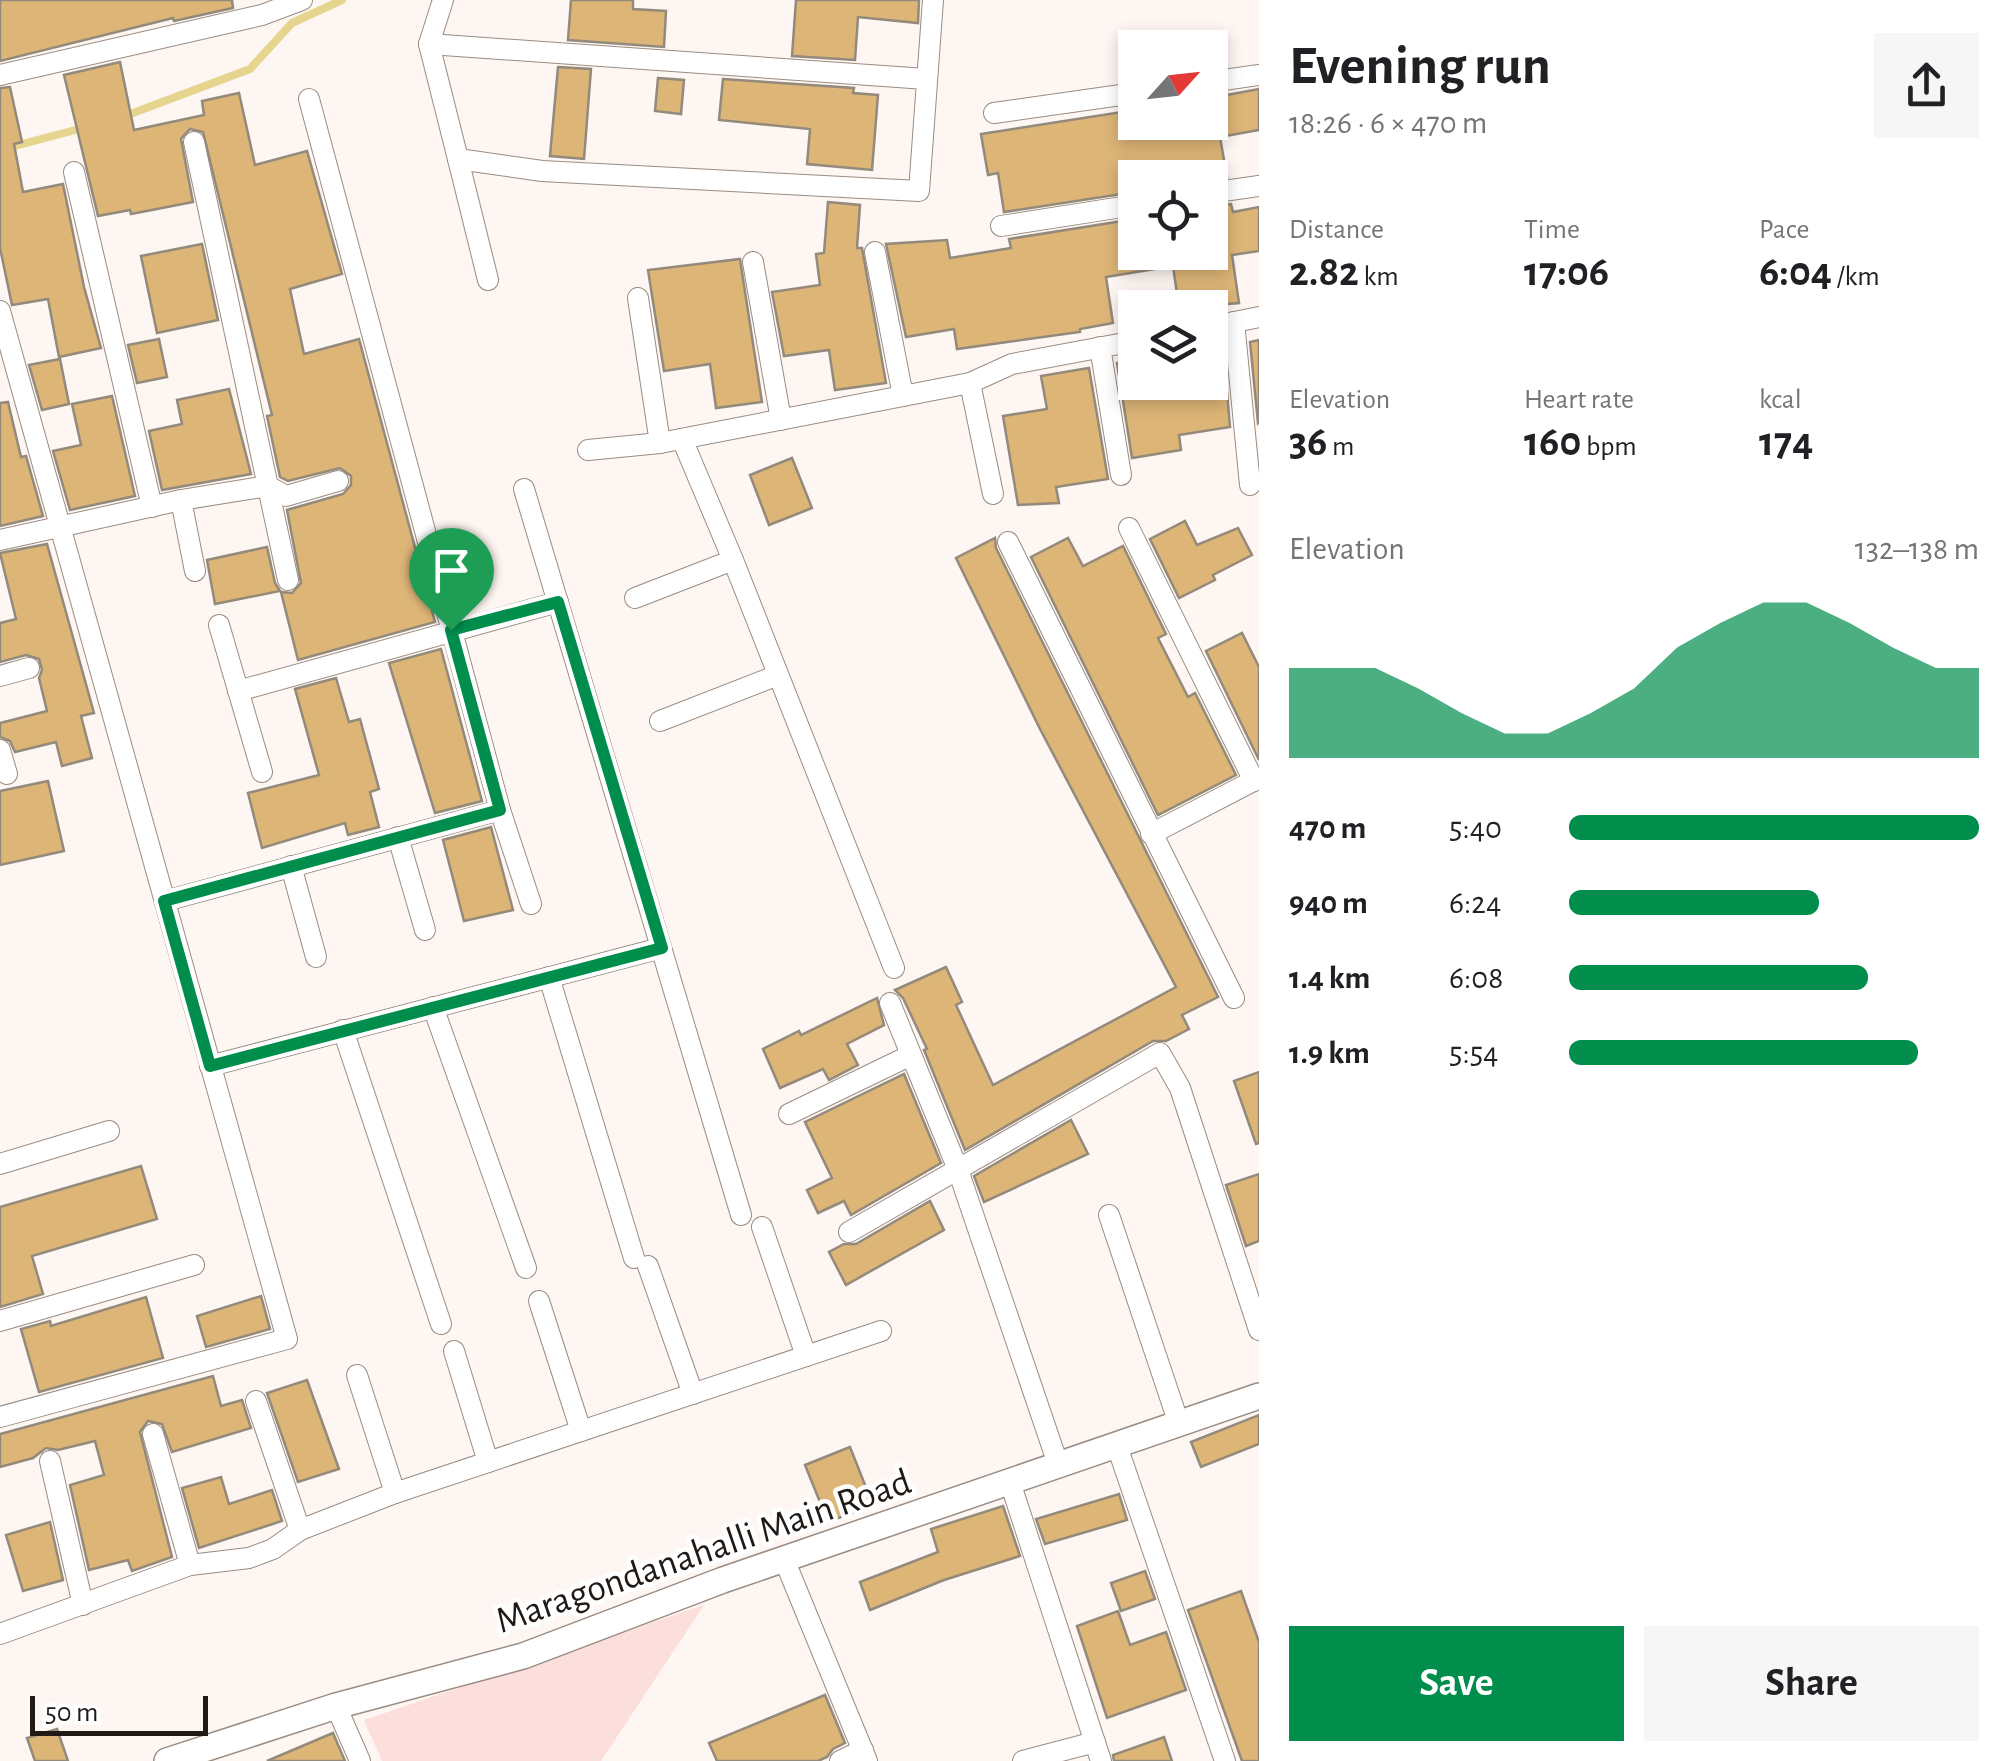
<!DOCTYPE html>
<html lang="en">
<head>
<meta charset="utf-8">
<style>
  body { margin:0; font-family:"Alegreya Sans",sans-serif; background:#f6f6f6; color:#202124; height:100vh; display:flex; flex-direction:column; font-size:38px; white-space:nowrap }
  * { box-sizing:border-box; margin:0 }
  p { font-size:32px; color:#757577 }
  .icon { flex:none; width:55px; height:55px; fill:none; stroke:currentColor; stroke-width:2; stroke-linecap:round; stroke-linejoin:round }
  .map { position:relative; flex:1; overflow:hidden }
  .details { display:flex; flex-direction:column; background:#fff; width:750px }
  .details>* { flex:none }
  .needle { width:65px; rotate:63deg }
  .tools { position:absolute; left:1118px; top:30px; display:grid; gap:20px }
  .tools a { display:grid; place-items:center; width:110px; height:110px; border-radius:0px; background:#fff; box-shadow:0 5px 15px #0003; font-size:50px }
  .scale { position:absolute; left:30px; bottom:25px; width:178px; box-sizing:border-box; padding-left:10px; border:5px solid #201a16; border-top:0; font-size:28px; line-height:35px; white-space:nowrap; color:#201a16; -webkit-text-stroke:8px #fff; paint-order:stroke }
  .pin { position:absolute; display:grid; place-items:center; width:85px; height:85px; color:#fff; margin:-102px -42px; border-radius:50% 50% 50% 0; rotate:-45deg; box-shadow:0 0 10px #0007 }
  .pin .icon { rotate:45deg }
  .round { display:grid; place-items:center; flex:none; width:105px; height:105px; border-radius:0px; background:#f6f6f6 }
  .head { display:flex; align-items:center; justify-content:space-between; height:170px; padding:0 30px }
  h1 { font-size:55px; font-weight:700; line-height:75px }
  .figures { display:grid; grid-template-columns:repeat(3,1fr); gap:15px; height:170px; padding:10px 30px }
  .figures div { display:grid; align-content:center }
  .figures b { font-size:42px; font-weight:700 }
  .figures small { font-size:28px; font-weight:400 }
  .figures p { font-size:28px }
  .chart { height:280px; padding:20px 30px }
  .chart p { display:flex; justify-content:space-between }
  .chart svg { width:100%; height:180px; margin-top:10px; fill:#018e4d; opacity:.7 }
  .primary-button { display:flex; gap:20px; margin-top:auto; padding:20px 30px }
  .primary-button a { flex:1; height:115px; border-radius:0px; background:#018e4d; color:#fff; font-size:40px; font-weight:700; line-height:115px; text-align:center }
  .primary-button a+a { background:#f6f6f6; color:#202124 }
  ul { padding:0 30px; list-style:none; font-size:32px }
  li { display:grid; grid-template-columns:160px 120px 1fr; align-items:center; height:75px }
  li i { height:25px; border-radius:12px; background:#018e4d }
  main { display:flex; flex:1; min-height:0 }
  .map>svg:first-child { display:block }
  .green { fill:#fcdedc }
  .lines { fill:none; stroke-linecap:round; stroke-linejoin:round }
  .stream { stroke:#e5d58e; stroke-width:8 }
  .building { fill:#ddb577; stroke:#938a7b; stroke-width:2.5 }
  .minor-casing { stroke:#9a8c81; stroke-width:22 }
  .tertiary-casing { stroke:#9a8c81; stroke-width:28 }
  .minor { stroke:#fff; stroke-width:20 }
  .tertiary { stroke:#fff; stroke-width:25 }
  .route-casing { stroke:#fff; stroke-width:20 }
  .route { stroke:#018e4d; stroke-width:12 }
  .labels { text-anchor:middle; stroke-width:9; stroke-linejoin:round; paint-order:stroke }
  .street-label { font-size:38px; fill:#201a16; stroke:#fff }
</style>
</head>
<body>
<main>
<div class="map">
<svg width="1259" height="1761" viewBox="0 0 1259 1761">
  <rect width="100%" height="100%" fill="#fdf6f2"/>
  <polygon class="green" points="704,1605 601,1761 382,1761 364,1720"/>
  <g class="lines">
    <g class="stream">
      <polyline points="125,116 250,69 292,23 342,0"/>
      <polyline points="0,150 83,128"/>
    </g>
  </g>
  <g class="building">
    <polygon points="0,0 232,0 233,8 174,21 173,18 0,61"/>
    <polygon points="571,0 633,0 633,9 666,11 664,47 568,40"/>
    <polygon points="796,0 919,0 918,23 858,17 855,60 792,56"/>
    <polygon points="120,62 134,130 204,115 202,101 239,93 255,165 307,151 342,274 290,289 304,354 359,339 435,622 298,660 281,592 292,593 301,583 287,510 343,494 351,485 351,476 340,468 288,481 280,477 267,416 272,415 203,132 190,129 181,139 193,202 131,214 130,210 98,216 64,75"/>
    <polygon points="558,67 591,69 584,159 550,156"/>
    <polygon points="658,78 684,80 681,114 655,111"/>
    <polygon points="723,79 854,88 853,93 878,95 872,170 807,164 810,129 719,120"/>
    <polygon points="10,87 22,142 14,144 23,192 63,184 84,287 101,348 59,357 48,299 12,305 0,248 0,88"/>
    <polygon points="1259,89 1259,130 1220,137 1227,177 1135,178 1135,192 1004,212 998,173 988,175 981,134 1135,110 1135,122 1210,122 1210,98"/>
    <polygon points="828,202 860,205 857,248 862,248 886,383 835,390 829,350 784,356 772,292 820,285 816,254 824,253"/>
    <polygon points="1231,204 1233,212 1259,207 1259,251 1232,255 1239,303 1179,308 1173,266 1106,277 1113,323 1080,329 1080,332 957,349 954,329 906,337 886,244 947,240 950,258 1011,248 1009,239 1135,219 1135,252 1210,252 1210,206"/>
    <polygon points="202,244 218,320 157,333 141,256"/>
    <polygon points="740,259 762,402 716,408 710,364 664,371 648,270"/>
    <polygon points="159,339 167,377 137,383 128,345"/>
    <polygon points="1259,340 1259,422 1258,423 1250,342"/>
    <polygon points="1223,346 1230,427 1179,435 1181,450 1132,458 1117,363 1135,360 1135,382 1210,382 1210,348"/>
    <polygon points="60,359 69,404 42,410 29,365"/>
    <polygon points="1089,368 1108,479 1056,487 1059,503 1018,505 1003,416 1047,409 1041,376"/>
    <polygon points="229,389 251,474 162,490 149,431 182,424 177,400"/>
    <polygon points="112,396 135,496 70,510 53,451 81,445 72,404"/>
    <polygon points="8,402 21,457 26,456 43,516 0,526 0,403"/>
    <polygon points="792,458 812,508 769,525 750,475"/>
    <polygon points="1185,521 1197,545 1238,528 1252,555 1213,575 1215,580 1179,598 1150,539"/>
    <polygon points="995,538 996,548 1218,997 1182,1015 1189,1029 1166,1041 1153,1041 965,1150 924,1050 927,1049 903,998 895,990 946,967 962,1002 956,1005 993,1085 1176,987 1040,729 956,558"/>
    <polygon points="1068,538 1083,566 1123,546 1166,634 1158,638 1188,697 1195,693 1236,775 1158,815 1031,557"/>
    <polygon points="47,544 94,713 81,716 92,758 62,766 56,742 15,752 10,741 0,737 0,723 47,711 39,678 42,670 39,659 26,655 0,662 0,623 16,619 0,553"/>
    <polygon points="267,547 275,583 280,591 215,604 207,560"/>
    <polygon points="1242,633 1259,667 1259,760 1206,651"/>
    <polygon points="441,649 482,801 435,813 389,663"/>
    <polygon points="336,678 349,722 360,719 379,789 370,792 379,827 348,835 345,823 262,848 248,793 319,775 295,689"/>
    <polygon points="48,781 64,851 0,865 0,791"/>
    <polygon points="491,827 513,910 464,921 443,840"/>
    <polygon points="877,998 884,1025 847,1044 858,1065 829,1080 823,1069 780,1088 763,1049 799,1031 801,1035"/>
    <polygon points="1259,1072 1259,1143 1256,1144 1234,1081"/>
    <polygon points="904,1074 941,1163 851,1215 844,1201 818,1213 807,1190 832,1178 805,1122"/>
    <polygon points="1071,1120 1088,1154 984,1202 974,1176"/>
    <polygon points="141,1166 157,1219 32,1256 43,1294 0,1307 0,1207"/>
    <polygon points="1259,1174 1259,1241 1246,1246 1226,1185"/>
    <polygon points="930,1201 944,1230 846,1285 829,1252 844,1244 856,1244"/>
    <polygon points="261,1296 270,1329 206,1347 197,1316"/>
    <polygon points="146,1297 163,1358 39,1392 21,1329 50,1321 51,1326"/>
    <polygon points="213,1376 221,1406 242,1400 251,1428 172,1452 162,1424 148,1421 140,1432 172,1557 132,1571 128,1560 89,1570 70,1485 104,1475 95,1441 58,1450 46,1448 33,1458 0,1467 0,1434"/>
    <polygon points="307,1380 339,1469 298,1482 267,1393"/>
    <polygon points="1259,1415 1259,1444 1201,1467 1191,1442"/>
    <polygon points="850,1447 873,1505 828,1522 805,1465"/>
    <polygon points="221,1477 229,1504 272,1490 282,1521 199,1548 182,1488"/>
    <polygon points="1119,1494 1127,1520 1045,1544 1036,1519"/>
    <polygon points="1003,1506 1020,1556 944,1580 870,1610 860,1582 938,1552 931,1529"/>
    <polygon points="50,1522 63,1580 23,1591 6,1535"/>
    <polygon points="1145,1571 1155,1599 1121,1611 1111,1583"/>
    <polygon points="1241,1591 1259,1642 1259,1761 1242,1761 1188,1610"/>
    <polygon points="1118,1611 1130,1645 1166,1632 1186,1690 1107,1718 1077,1626"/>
    <polygon points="825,1695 845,1743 833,1749 827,1757 818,1761 717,1761 709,1743"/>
    <polygon points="57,1729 68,1761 35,1761 27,1738"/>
    <polygon points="333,1733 345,1761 267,1761"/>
    <polygon points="1164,1737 1172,1761 1114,1761 1113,1755"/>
  </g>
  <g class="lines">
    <defs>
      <g id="minor">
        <polyline points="443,0 429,44 458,159 542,171 919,191 933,0"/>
        <polyline points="429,44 926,79"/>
        <polyline points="0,75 262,15 302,0"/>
        <polyline points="1210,82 1259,75"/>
        <polyline points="994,113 1135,93"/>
        <polyline points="194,142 288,580"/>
        <polyline points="458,159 488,280"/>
        <polyline points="74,172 152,507"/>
        <polyline points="1210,193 1259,186"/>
        <polyline points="1001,226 1135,205"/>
        <polyline points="875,252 903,396"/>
        <polyline points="753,262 781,420"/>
        <polyline points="638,298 660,443"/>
        <polyline points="0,311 287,1339 0,1417"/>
        <polyline points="1234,322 1250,485"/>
        <polyline points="1210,327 1259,317"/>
        <polyline points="1100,347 1121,475"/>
        <polyline points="970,383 993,494"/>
        <polyline points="682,439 733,560 894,968"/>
        <polyline points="588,450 660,443 970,383 1012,364 1135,341"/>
        <polyline points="524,489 741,1215"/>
        <polyline points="181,500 195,571"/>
        <polyline points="1129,528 1254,781"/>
        <polyline points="0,540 181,500 268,486 286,496 338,481"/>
        <polyline points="1008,542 1234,998"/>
        <polyline points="635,598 733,560"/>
        <polyline points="219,625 262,772"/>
        <polyline points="0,676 29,668"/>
        <polyline points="238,691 558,602"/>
        <polyline points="660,721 778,675"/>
        <polyline points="0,750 7,774"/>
        <polyline points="500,810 531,904"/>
        <polyline points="1151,834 1259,778"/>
        <polyline points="398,837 425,930"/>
        <polyline points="291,866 316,957"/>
        <polyline points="165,901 500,810 309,99"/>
        <polyline points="549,977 634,1258"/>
        <polyline points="890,1003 957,1167 1059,1467"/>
        <polyline points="433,1007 526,1268"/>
        <polyline points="343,1030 441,1324"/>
        <polyline points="210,1066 661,948"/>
        <polyline points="789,1114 911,1055"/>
        <polyline points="0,1164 109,1131"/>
        <polyline points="1109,1215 1179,1424"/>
        <polyline points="762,1227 806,1356"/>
        <polyline points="849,1232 1160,1053 1180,1088 1259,1330"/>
        <polyline points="648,1266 693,1394"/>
        <polyline points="539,1301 581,1431"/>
        <polyline points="0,1321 194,1265"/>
        <polyline points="454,1351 488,1462"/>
        <polyline points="357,1375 395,1493"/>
        <polyline points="256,1401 300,1530"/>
        <polyline points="153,1434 190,1565"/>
        <polyline points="1117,1446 1225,1761"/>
        <polyline points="50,1461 83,1605"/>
        <polyline points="1010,1482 1101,1761"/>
        <polyline points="784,1559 867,1761"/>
        <polyline points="0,1634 190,1565 249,1558 273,1549 300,1530 395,1493 881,1331"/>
        <polyline points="336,1706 360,1761"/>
        <polyline points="840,1761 863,1750"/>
        <polyline points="1023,1761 1095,1742"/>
      </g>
      <polyline id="tertiary" points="167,1761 336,1706 523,1656 723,1580 1259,1396"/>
    </defs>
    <use href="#minor" class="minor-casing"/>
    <use href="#tertiary" class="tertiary-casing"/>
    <use href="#minor" class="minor"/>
    <use href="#tertiary" class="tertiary"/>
  </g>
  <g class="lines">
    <defs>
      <polygon id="route" points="558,602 662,948 210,1066 164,901 500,810 451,630"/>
    </defs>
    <use href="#route" class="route-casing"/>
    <use href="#route" class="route"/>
  </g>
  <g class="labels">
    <g class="street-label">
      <text transform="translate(703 1550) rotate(-19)" y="13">Maragondanahalli Main Road</text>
    </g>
  </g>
</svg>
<div class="tools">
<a><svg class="needle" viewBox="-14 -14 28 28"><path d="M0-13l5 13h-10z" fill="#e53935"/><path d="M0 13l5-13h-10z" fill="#757577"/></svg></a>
<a><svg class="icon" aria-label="locate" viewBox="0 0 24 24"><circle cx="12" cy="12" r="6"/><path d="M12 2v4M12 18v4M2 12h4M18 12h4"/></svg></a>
<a><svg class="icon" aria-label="layers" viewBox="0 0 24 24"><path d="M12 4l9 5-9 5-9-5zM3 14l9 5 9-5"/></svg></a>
</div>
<div class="scale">50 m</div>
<div class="pin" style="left:451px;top:630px;background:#1e9e55"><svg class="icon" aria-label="arrive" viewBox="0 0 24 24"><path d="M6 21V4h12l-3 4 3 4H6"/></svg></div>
</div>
<section class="details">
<div class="head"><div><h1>Evening run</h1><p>18:26 · 6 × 470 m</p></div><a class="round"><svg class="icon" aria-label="share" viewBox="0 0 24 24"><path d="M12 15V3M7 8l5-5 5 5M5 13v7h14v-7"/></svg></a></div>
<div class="figures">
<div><p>Distance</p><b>2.82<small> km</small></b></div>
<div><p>Time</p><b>17:06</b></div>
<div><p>Pace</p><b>6:04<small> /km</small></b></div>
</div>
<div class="figures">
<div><p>Elevation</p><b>36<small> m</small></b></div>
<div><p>Heart rate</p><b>160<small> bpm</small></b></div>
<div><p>kcal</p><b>174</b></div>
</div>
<div class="chart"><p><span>Elevation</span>132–138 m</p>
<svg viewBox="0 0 160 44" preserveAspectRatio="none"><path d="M0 44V22L10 22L20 22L30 27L40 33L50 38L60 38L70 33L80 27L90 17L100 11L110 6L120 6L130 11L140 17L150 22L160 22V44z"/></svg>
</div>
<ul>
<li><b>470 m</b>5:40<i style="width:100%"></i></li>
<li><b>940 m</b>6:24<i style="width:61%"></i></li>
<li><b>1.4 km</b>6:08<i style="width:73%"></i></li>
<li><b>1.9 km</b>5:54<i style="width:85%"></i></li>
</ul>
<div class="primary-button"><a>Save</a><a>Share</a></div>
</section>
</main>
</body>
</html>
